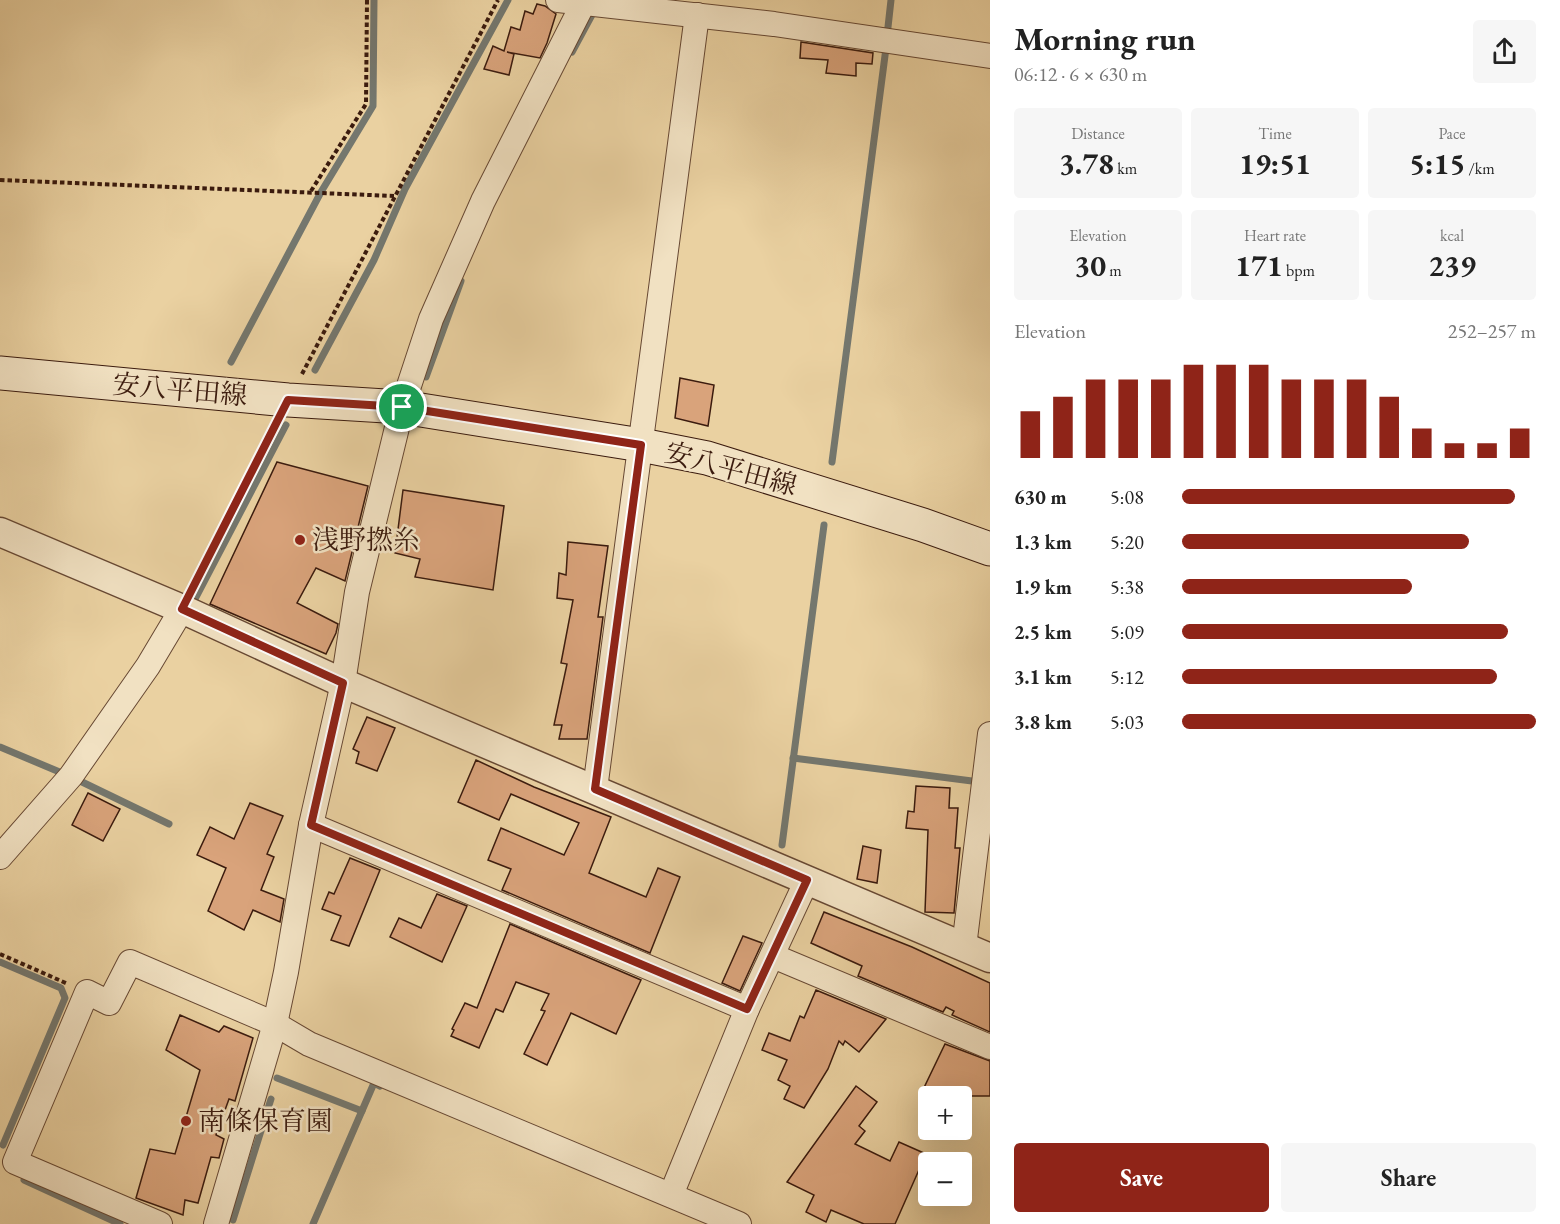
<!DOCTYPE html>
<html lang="en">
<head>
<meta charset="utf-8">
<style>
  body { margin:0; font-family:"EB Garamond","Noto Serif JP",serif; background:#f6f6f6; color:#222; height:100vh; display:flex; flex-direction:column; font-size:22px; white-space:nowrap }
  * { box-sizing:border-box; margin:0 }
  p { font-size:20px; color:#767676 }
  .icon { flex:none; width:33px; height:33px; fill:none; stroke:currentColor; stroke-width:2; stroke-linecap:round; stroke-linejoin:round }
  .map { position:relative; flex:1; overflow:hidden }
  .drawer { display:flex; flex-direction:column; background:#fff; width:570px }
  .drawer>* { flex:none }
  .buttons { position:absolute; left:918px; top:1086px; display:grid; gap:12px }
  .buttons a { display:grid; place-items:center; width:54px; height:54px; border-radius:6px; background:#fff; box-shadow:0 6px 24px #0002; font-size:30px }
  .pin { position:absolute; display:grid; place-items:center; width:51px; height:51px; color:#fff; margin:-26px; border:3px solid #fff; border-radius:50%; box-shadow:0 2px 6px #0007 }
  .round { display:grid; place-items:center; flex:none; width:63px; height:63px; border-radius:6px; background:#f6f6f6 }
  .overview { display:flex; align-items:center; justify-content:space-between; height:102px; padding:0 24px }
  h1 { font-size:33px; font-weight:700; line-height:45px }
  .stats { display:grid; grid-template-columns:repeat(3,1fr); gap:9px; height:102px; padding:6px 24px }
  .stats div { display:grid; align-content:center; border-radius:6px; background:#f6f6f6; text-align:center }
  .stats b { font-size:30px; font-weight:700 }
  .stats small { font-size:16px; font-weight:400 }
  .stats p { font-size:16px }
  .chart { height:168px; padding:12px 24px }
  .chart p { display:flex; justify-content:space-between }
  .chart svg { width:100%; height:108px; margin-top:6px; stroke:#8f2418; stroke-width:6 }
  .button { display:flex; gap:12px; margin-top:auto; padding:12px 24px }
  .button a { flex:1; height:69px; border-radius:6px; background:#8f2418; color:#fff; font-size:24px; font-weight:700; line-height:69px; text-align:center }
  .button a+a { background:#f6f6f6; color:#222 }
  ul { padding:0 24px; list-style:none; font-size:20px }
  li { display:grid; grid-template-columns:96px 72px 1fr; align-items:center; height:45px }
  li i { height:15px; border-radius:8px; background:#8f2418 }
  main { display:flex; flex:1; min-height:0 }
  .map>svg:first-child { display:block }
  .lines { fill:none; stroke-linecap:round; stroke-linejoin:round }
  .stream { stroke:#74776e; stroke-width:7 }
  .building { fill:#d9a37b; stroke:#3b1b0e; stroke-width:1.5 }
  .minor-casing { stroke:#674833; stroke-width:26 }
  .tertiary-casing { stroke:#674833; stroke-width:31 }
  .secondary-casing { stroke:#3b1b0e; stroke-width:35 }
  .path { stroke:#3b1b0e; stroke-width:4; stroke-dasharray:4.5 3; stroke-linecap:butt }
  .minor { stroke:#f1e1c2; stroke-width:24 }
  .tertiary { stroke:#f1e1c2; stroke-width:28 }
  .secondary { stroke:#f1e1c2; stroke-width:33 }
  .route-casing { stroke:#fff; stroke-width:12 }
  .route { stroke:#8f2418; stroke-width:8 }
  .poi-dot { fill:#8f2418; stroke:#f1e1c2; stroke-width:2 }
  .labels { text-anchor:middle; stroke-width:5; stroke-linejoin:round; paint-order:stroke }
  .street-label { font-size:27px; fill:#3b1b0e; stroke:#f1e1c2 }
  .poi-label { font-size:27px; fill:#3b1b0e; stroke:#f1e1c2; text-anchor:start }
</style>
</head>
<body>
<main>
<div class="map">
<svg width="990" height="1224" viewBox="0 0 990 1224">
  <rect width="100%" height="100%" fill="#ead1a1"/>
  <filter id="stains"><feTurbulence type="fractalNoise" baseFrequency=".00333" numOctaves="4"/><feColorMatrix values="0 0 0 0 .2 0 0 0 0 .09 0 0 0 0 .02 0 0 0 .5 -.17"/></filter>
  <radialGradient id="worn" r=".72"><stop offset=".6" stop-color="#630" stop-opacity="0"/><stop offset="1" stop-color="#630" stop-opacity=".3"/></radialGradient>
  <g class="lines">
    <g class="stream">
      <polyline points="887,36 891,0"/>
      <polyline points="572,52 593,13"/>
      <polyline points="231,362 321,192 373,106 374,0"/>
      <polyline points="315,370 374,260 405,189 508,0"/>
      <polyline points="426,377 461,281"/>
      <polyline points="832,462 886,48"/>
      <polyline points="193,603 286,425"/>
      <polyline points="0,747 62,773"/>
      <polyline points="793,758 972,781"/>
      <polyline points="80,781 169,824"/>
      <polyline points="782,845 824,525"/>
      <polyline points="0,962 61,988 65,998 3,1145"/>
      <polyline points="277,1078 362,1111"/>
      <polyline points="24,1180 120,1224"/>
      <polyline points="233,1220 271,1099"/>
      <polyline points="313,1224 374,1083 380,1086"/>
    </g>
  </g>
  <g class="building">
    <polygon points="537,4 545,6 556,14 547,43 540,58 507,52 514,54 509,75 484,69 493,46 504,51 511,27 520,30 525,11 533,14"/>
    <polygon points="801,42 873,53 872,64 856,63 856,76 826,73 828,60 800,58"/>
    <polygon points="680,378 714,385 708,426 675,418"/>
    <polygon points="277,462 368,486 345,581 316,568 297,603 338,624 336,633 326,654 210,604"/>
    <polygon points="403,490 504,506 493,590 415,577 420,559 395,553"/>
    <polygon points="568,542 608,546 598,617 603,617 587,739 559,739 562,725 554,725 567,664 561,663 573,600 557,598 559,573 566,575"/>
    <polygon points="367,717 395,728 377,771 356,763 359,752 353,749"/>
    <polygon points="476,760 534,787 611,817 589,873 646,897 658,868 680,877 650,953 502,890 511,869 488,860 501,828 564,855 579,823 511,794 499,820 458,802"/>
    <polygon points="916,786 950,788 949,808 958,808 955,848 960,848 954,913 925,912 928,830 906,828 908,811 914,812"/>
    <polygon points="88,793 120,809 103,841 72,825"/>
    <polygon points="250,803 283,816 267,854 274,857 261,890 284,899 280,922 253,910 244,930 208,911 226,868 197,855 210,827 234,839"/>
    <polygon points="863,846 881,850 877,883 857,879"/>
    <polygon points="350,858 380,870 349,946 331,940 341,916 322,909 329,892 334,894"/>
    <polygon points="437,894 467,906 442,962 390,937 399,918 421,928"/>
    <polygon points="824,912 912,947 990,983 990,1032 952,1015 954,1011 946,1007 943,1012 858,976 862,966 811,943"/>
    <polygon points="510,924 641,980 616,1034 571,1013 547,1065 524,1054 545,1011 541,1010 549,994 516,982 503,1012 496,1009 479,1048 451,1036 454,1030 452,1029 465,1003 477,1008"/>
    <polygon points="743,936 762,943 740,991 722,983"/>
    <polygon points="816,990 886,1019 859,1052 845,1041 843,1045 839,1041 828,1069 804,1108 784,1099 790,1086 778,1080 787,1060 762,1050 769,1033 790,1041 800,1016 804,1018"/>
    <polygon points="180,1015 219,1032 224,1026 253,1038 235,1101 229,1099 216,1135 224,1139 219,1158 211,1157 198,1203 185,1200 183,1215 136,1198 150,1149 175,1154 200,1070 166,1050"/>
    <polygon points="945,1044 990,1061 990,1096 920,1096"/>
    <polygon points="856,1086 877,1102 859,1126 865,1131 855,1144 890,1161 899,1142 926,1154 895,1224 864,1224 831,1210 826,1222 806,1212 814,1195 787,1182"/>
  </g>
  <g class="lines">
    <defs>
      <g id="minor">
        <polyline points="558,0 774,24 990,56"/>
        <polyline points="595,789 697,15"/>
        <polyline points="311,825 747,1009"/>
        <polyline points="0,857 71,776 148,666 182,609"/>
        <polyline points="964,947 990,734"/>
        <polyline points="773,956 990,1047"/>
        <polyline points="671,1195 747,1009 807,880"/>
        <polyline points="160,1224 15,1162 87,992 109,1003 130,962 275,1024 309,1044 364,1067 739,1224"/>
        <polyline points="216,1224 275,1024 286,972 311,825 343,683 357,592 402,407 431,319 483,201 585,0"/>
      </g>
      <polyline id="tertiary" points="0,532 182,609 343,683 990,958"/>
      <polyline id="secondary" points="0,373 288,400 402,407 641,445 707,458 923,525 990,549"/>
    </defs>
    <use href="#minor" class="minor-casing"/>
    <use href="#tertiary" class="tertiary-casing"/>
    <use href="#secondary" class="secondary-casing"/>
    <g class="path">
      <polyline points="0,180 394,196"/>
      <polyline points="311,191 366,104 367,0"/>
      <polyline points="302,374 498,0"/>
      <polyline points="192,588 275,426"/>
      <polyline points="0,954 68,984"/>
    </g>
    <use href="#minor" class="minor"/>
    <use href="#tertiary" class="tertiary"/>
    <use href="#secondary" class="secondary"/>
  </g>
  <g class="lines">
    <defs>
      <polygon id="route" points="288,400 402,407 641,445 595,789 807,880 747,1009 311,825 343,683 182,609"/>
    </defs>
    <use href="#route" class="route-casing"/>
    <use href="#route" class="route"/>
  </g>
  <g class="poi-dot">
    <circle cx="300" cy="540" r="6"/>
    <circle cx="186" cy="1121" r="6"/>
  </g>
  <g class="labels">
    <g class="street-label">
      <text transform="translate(180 390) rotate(5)" y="9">安八平田線</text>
      <text transform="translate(731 469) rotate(15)" y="9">安八平田線</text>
    </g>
    <g class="poi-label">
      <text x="312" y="549">浅野撚糸</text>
      <text x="198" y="1130">南條保育園</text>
    </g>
  </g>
  <rect width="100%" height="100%" filter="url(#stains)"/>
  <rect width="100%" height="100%" fill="url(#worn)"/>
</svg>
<div class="buttons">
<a>+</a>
<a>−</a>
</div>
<div class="pin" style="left:402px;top:407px;background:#1e9e55"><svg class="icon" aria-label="arrive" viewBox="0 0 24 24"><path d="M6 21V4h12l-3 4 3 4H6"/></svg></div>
</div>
<section class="drawer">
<div class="overview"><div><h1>Morning run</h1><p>06:12 · 6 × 630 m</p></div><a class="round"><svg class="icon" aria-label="share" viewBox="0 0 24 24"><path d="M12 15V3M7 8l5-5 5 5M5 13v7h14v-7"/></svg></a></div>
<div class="stats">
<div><p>Distance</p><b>3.78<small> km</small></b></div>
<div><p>Time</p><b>19:51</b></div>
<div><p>Pace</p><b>5:15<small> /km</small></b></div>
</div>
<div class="stats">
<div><p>Elevation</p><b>30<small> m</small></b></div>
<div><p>Heart rate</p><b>171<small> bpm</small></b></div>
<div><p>kcal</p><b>239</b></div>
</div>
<div class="chart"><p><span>Elevation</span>252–257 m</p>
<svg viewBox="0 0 160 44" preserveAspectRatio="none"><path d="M5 44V25M15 44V19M25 44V12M35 44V12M45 44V12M55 44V6M65 44V6M75 44V6M85 44V12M95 44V12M105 44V12M115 44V19M125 44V32M135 44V38M145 44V38M155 44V32"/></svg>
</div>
<ul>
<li><b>630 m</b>5:08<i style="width:94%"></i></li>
<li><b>1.3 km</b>5:20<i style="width:81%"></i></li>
<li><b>1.9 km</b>5:38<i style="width:65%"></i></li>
<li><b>2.5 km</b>5:09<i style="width:92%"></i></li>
<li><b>3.1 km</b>5:12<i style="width:89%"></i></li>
<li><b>3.8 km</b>5:03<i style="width:100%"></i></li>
</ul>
<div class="button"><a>Save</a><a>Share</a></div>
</section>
</main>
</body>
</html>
